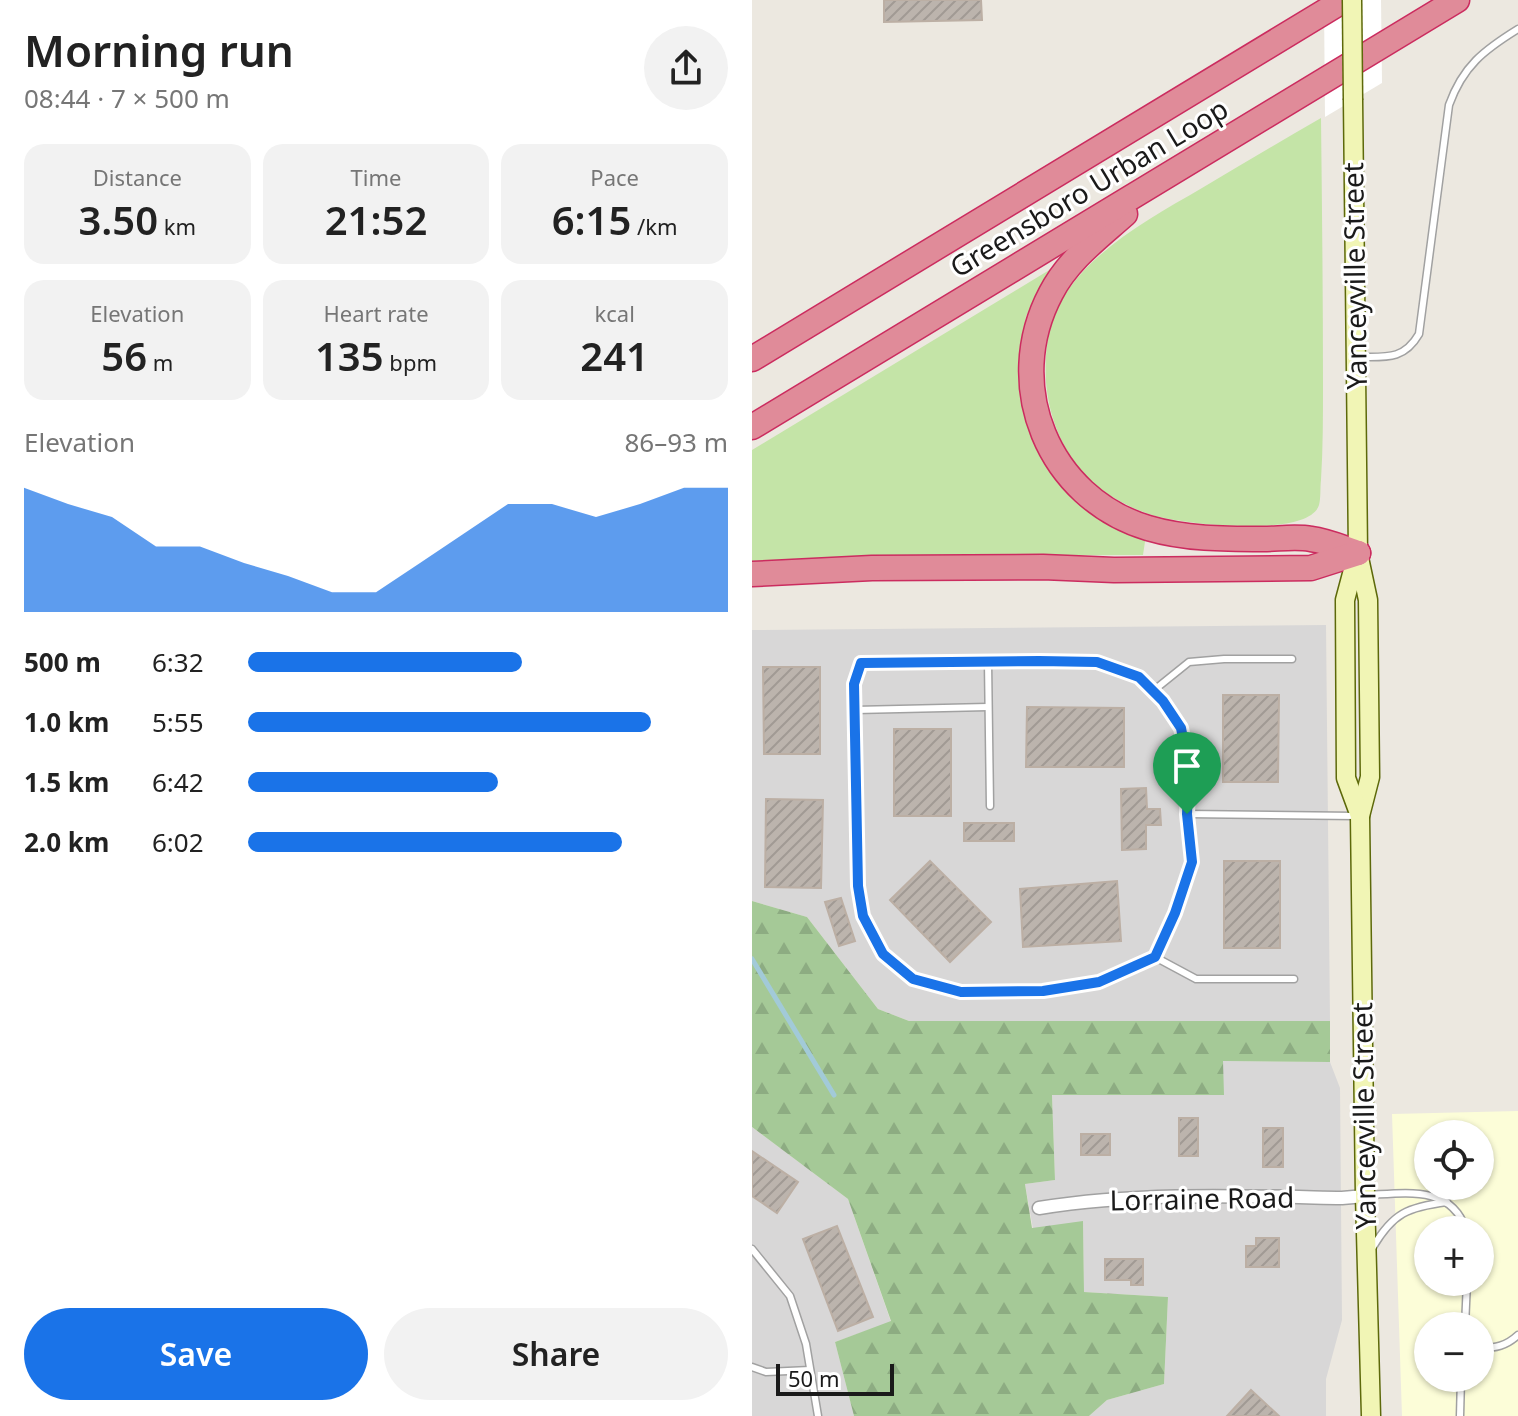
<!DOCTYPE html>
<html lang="en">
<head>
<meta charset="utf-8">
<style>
  body { margin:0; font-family:"Noto Sans",sans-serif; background:#f2f2f2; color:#222; height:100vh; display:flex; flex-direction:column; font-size:30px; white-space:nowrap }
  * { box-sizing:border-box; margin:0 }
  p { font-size:26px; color:#767676 }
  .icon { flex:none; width:44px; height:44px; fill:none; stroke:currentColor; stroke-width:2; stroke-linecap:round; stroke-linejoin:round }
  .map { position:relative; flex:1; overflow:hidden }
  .panel { display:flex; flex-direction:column; background:#fff; width:752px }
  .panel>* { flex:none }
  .controls { position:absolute; left:662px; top:1120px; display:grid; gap:16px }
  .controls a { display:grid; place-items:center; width:80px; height:80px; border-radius:50%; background:#fff; box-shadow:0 2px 6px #0004; font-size:40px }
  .scale { position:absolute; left:24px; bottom:20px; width:118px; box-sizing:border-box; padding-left:8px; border:4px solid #1a1a1a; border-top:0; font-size:22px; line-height:28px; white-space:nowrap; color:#1a1a1a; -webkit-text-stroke:6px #fff; paint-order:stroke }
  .pin { position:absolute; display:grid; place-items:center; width:68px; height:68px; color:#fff; margin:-82px -34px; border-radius:50% 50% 50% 0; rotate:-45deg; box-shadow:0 0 8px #0007 }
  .pin .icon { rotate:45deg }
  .round { display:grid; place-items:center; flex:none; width:84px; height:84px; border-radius:42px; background:#f2f2f2 }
  .head { display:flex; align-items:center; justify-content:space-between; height:136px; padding:0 24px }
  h1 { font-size:44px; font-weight:600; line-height:60px }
  .figures { display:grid; grid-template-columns:repeat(3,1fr); gap:12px; height:136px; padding:8px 24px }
  .figures div { display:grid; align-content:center; border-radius:20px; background:#f2f2f2; text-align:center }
  .figures b { font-size:40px; font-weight:600 }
  .figures small { font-size:22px; font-weight:400 }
  .figures p { font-size:22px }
  .chart { height:224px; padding:16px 24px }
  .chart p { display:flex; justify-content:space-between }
  .chart svg { width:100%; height:144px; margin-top:8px; fill:#1a73e8; opacity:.7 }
  .action { display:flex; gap:16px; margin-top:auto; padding:16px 24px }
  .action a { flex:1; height:92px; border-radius:48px; background:#1a73e8; color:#fff; font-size:32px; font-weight:600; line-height:92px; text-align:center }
  .action a+a { background:#f2f2f2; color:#222 }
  ul { padding:0 24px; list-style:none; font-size:26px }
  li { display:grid; grid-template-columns:128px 96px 1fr; align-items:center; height:60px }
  li i { height:20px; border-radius:10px; background:#1a73e8 }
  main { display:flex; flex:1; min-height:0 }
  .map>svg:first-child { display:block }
  .residential { fill:#d8d7d7 }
  .education { fill:#fcfdd8; fill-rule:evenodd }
  .grass { fill:#c4e4a7 }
  .forest { fill:url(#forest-firs) }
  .pier { fill:#fff }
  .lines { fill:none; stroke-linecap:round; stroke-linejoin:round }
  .stream { stroke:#a2cad8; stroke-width:5 }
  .building { fill:url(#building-hatch); stroke:#bcafa4; stroke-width:2 }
  .lane-casing { stroke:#a1a1a1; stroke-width:9 }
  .street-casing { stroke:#a1a1a1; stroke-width:15 }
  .secondary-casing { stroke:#5d690a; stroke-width:21 }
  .highway-casing { stroke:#cb2c5f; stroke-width:27 }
  .lane { stroke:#fff; stroke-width:6 }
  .street { stroke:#fff; stroke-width:12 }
  .secondary { stroke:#f1f5b5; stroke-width:18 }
  .highway { stroke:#e08b99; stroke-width:24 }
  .secondary-bridge-casing { stroke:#5d690a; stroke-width:21; stroke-linecap:butt }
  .secondary-bridge { stroke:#f1f5b5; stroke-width:18 }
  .route-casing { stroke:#fff; stroke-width:16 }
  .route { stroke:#1a73e8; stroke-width:10 }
  .labels { text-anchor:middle; stroke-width:6; stroke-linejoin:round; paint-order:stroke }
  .street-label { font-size:28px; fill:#1a1a1a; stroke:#fff }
</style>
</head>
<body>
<main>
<section class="panel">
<div class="head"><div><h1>Morning run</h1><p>08:44 · 7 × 500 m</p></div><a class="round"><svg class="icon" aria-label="share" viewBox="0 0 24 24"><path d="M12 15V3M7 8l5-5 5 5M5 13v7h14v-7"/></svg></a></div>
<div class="figures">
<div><p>Distance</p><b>3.50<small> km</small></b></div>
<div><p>Time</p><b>21:52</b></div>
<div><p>Pace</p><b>6:15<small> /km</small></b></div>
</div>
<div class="figures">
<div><p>Elevation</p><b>56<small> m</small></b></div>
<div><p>Heart rate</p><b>135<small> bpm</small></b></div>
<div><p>kcal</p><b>241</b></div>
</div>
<div class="chart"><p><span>Elevation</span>86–93 m</p>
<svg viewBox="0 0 160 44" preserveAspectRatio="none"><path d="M0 44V6L10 11L20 15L30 24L40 24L50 29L60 33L70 38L80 38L90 29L100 20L110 11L120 11L130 15L140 11L150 6L160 6V44z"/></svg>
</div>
<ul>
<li><b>500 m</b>6:32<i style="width:57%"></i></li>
<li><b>1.0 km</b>5:55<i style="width:84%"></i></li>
<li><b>1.5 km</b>6:42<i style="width:52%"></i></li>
<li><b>2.0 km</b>6:02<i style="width:78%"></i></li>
</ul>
<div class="action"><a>Save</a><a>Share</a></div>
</section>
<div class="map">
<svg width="766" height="1416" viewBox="0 0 766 1416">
  <defs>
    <pattern id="forest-firs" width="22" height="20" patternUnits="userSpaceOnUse" patternTransform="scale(2)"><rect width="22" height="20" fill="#a5c997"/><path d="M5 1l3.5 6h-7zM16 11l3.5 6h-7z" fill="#8dac82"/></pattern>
    <pattern id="building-hatch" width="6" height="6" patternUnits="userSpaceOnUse" patternTransform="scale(2)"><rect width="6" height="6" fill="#bcb4ad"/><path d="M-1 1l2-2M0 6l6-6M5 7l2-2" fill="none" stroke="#a19a94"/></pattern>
  </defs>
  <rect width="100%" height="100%" fill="#ece8e0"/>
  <g class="residential">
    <polygon points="574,625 578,1021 157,1021 126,1009 55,917 0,901 0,630"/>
    <polygon points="470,1061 578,1062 588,1088 590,1320 574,1379 574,1416 337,1416 355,1400 412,1384 416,1297 332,1292 331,1222 281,1229 273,1184 303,1180 300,1094 471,1095"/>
    <polygon points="0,1127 96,1199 139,1322 83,1342 102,1416 0,1416"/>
  </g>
  <path class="education" d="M 766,1111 L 766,1416 L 650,1416 L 640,1114 ZM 676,1134 L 728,1134 L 728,1186 L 676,1186 ZM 676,1230 L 728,1230 L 728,1282 L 676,1282 ZM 676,1326 L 728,1326 L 728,1378 L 676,1378 Z"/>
  <g class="grass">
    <path d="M 569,118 C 570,206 571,295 571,384 C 571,416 571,448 569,480 C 568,488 569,498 567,505 C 557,539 428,524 400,515 C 380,509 358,497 342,484 C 313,458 297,420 294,382 C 292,351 297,316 316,290 C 348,245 402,216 450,188 C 489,165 529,141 569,118 Z"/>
    <polygon points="299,269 274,316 269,351 270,389 277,426 296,466 394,535 391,555 102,556 0,562 0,450"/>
  </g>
  <polygon class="forest" points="0,901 55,917 126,1009 157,1021 578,1021 578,1062 471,1061 472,1095 300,1095 303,1180 273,1184 280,1228 331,1221 332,1292 416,1297 412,1384 355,1400 337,1416 102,1416 83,1342 139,1321 96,1199 0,1127"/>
  <polygon class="pier" points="572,0 629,0 630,83 573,117"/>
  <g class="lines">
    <polyline class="stream" points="0,959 82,1095"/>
  </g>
  <g class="building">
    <polygon points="132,0 229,0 230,20 132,22"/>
    <polygon points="11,667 68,667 68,754 12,754"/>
    <polygon points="471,695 527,695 526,782 471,782"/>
    <polygon points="275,707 372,708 372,767 274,767"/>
    <rect x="142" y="729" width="57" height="87"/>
    <polygon points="394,788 395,809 408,809 409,825 394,825 394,849 370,850 369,789"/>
    <polygon points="14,799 71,800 69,888 13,887"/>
    <rect x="212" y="823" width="50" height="18"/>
    <polygon points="178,861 239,922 198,962 138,900"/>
    <rect x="472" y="861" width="56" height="87"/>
    <polygon points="365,881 369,941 271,947 268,889"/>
    <polygon points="89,898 103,941 87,946 73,902"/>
    <rect x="427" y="1118" width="19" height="38"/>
    <rect x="511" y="1128" width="20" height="39"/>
    <rect x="329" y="1134" width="29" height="21"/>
    <polygon points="0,1151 46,1182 25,1213 0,1196"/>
    <polygon points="85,1226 121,1317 86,1331 51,1239"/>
    <polygon points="504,1238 527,1238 527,1267 494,1267 494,1246 504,1246"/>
    <polygon points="353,1259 391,1259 391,1285 379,1285 379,1280 353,1280"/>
    <polygon points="499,1390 527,1416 475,1416"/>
  </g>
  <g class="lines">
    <defs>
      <g id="lane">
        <path d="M 607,357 C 634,357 652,360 667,334 L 697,105 C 711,66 732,50 766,29"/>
        <polygon points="287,661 345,662 387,677 411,701 429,728 437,769 435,814 440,862 423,913 403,957 347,982 291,991 209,992 161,979 131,954 111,916 106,886 102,684 109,663"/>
        <polyline points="236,662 238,806"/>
        <polyline points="401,691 437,662 472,659 540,659"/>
        <polyline points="103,710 236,707"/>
        <polyline points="435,814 604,816"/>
        <polyline points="403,957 444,979 542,979"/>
        <path d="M 616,1195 C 654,1193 700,1185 714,1230"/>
        <path d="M 621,1247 C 641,1213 656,1207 695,1202"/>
        <polyline points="0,1249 38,1296 54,1344 66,1416"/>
        <polyline points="713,1326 715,1282"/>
        <path d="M 728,1348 C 744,1348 754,1346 766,1335"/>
        <polyline points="0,1367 14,1372 58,1370"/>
        <polyline points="708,1416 709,1378"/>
      </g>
      <path id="street" d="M 287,1208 C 387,1192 488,1196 590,1198 L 613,1196"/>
      <g id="secondary">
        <polyline points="601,100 606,553 616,600 618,777 608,816 613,1196 619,1416"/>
        <polyline points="605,555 593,600 594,778 608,816"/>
      </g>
      <g id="highway">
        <path d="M 373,214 C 346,238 316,260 299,293 C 250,385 296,498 396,528 C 433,539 472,539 511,539 C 526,539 544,536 559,539 C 575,541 591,548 606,553"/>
        <polyline points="0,359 592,0"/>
        <polyline points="0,427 705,0"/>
        <polyline points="0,574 120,568 291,567 362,570 559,568 606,553"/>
      </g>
    </defs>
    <use href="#lane" class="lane-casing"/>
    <use href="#street" class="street-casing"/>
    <use href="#secondary" class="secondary-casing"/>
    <use href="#highway" class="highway-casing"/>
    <use href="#lane" class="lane"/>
    <use href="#street" class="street"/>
    <use href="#secondary" class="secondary"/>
    <use href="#highway" class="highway"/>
    <defs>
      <polyline id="secondary-bridge" points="600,0 601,100"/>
    </defs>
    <use href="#secondary-bridge" class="secondary-bridge-casing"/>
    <use href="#secondary-bridge" class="secondary-bridge"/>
  </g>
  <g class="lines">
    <defs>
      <polygon id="route" points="287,661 345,662 387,677 411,701 429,728 437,769 435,814 440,862 423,913 403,957 347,982 291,991 209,992 161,979 131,954 111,916 106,886 102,684 109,663"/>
    </defs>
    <use href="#route" class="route-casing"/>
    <use href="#route" class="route"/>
  </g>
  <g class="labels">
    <g class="street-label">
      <text transform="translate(337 188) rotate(-31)" y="10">Greensboro Urban Loop</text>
      <text transform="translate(603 276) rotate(-91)" y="10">Yanceyville Street</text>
      <text transform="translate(612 1116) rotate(-91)" y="10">Yanceyville Street</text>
      <text transform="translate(450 1199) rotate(-1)" y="10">Lorraine Road</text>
    </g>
  </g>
</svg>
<div class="controls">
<a><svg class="icon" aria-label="locate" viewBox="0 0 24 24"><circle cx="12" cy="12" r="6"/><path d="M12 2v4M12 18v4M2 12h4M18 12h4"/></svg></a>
<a>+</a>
<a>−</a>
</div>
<div class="scale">50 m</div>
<div class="pin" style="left:435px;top:814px;background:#1e9e55"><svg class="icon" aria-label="arrive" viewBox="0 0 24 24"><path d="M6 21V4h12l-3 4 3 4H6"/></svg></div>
</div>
</main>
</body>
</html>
